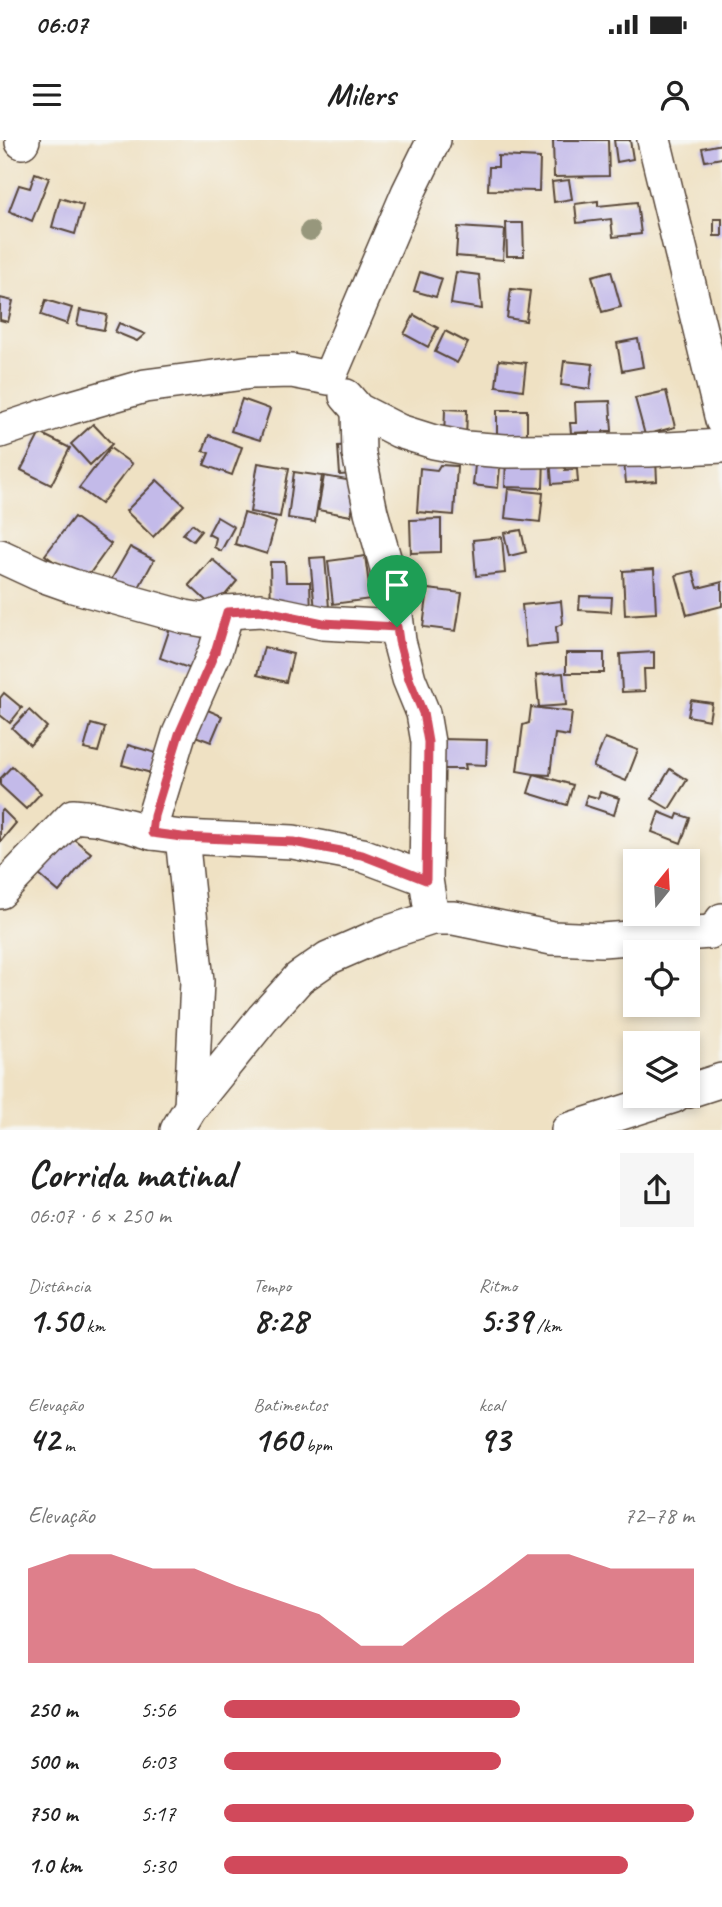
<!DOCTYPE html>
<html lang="pt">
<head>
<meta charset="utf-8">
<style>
  body { margin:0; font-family:Caveat,sans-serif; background:#f6f6f6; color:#222; height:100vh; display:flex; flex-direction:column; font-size:26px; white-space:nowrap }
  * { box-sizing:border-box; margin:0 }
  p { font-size:23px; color:#767676 }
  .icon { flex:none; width:38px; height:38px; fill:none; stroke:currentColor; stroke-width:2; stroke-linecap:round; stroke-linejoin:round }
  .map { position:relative; height:990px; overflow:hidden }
  .drawer { display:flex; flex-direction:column; background:#fff; flex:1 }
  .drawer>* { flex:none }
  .needle { width:46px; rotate:18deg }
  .controls { position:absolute; left:623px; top:709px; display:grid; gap:14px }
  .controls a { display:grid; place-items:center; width:77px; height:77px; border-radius:0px; background:#fff; box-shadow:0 4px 10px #0003; font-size:35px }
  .pin { position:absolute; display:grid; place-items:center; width:60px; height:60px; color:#fff; margin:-72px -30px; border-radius:50% 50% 50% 0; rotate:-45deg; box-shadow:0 0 7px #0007 }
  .pin .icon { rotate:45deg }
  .round { display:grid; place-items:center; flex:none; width:74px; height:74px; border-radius:0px; background:#f6f6f6 }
  .summary { display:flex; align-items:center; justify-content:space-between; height:119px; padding:0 28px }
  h1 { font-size:38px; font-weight:700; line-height:52px }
  .stats { display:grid; grid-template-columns:repeat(3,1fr); gap:10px; height:119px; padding:7px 28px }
  .stats div { display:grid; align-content:center }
  .stats b { font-size:35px; font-weight:700 }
  .stats small { font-size:19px; font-weight:400 }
  .stats p { font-size:19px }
  .chart { height:196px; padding:14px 28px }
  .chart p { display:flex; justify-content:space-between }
  .chart svg { width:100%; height:126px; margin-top:7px; fill:#d1495b; opacity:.7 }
  ul { padding:0 28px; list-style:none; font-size:23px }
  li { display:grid; grid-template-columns:112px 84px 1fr; align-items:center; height:52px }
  li i { height:18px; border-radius:9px; background:#d1495b }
  .status { display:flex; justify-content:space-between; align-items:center; height:49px; padding:0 35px; background:#fff; direction:ltr }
  .status svg { height:19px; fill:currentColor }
  header { display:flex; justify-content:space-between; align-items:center; height:91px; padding:0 28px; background:#fff; font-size:32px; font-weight:700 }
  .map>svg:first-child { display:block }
  .building { fill:#c3bae9 }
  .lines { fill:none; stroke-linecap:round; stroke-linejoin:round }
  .minor-casing { stroke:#564537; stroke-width:36 }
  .minor { stroke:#fff; stroke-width:33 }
  .tree { fill:#97977b }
  .route-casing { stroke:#fff; stroke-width:14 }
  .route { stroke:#d1495b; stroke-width:9 }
</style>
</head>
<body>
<div class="status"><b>06:07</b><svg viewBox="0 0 49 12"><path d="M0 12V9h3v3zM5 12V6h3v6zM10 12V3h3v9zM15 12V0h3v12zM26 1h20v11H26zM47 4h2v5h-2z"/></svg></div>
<header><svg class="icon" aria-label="menu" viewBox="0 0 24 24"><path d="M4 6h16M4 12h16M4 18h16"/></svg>Milers<svg class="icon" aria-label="person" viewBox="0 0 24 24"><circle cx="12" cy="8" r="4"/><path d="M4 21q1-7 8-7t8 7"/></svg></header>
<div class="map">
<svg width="722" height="990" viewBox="0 0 722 990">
  <rect width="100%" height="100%" fill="#f6f6f2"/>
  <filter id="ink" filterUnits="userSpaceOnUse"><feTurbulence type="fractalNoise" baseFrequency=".0143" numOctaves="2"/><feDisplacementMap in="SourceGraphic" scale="14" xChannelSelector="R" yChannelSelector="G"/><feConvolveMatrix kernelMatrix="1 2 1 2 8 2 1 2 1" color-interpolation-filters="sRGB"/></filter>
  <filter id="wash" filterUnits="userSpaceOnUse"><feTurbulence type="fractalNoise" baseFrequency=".00686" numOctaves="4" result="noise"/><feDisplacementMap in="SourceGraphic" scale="28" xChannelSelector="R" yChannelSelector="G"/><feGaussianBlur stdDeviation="1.57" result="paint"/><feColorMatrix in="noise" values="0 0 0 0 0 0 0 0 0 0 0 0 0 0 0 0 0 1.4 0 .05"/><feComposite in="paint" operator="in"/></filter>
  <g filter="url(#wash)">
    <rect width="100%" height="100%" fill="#efe1c3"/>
    <g id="blocks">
      <g class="building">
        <polygon points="553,0 608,0 609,36 554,37"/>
        <polygon points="614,0 630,0 633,19 617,22"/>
        <polygon points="722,4 722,18 705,21 702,8"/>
        <polygon points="498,16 540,18 539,51 488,50 489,27 498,27"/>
        <polygon points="35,33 49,38 32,81 9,71 19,45 30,48"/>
        <polygon points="569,40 572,59 554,62 552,42"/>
        <polygon points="60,58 83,65 75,94 52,87"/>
        <polygon points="598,61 598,66 637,62 641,94 613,97 611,79 577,83 575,64"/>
        <rect x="714" y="79" width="8" height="17"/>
        <polygon points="506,83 523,83 524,116 507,116"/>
        <polygon points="458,87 505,90 503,120 456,116"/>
        <polygon points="611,131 621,167 602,172 592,136"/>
        <polygon points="420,132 442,139 436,157 414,151"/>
        <polygon points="456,132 479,135 482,169 451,164"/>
        <polygon points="511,149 530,151 526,181 507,178"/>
        <polygon points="0,158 13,161 8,182 0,180"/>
        <polygon points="46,160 72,168 67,184 41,175"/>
        <polygon points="80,170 107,175 104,190 77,185"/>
        <polygon points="414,175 438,188 428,207 404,194"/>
        <polygon points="119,183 145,194 137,201 115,192"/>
        <polygon points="445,191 468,203 457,223 435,212"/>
        <polygon points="638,199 643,227 622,231 617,203"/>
        <polygon points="499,220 526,223 523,250 496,246"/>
        <polygon points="564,221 593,224 590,249 561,245"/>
        <polygon points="666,251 675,287 645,295 635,258"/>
        <polygon points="242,259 270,269 260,300 231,291"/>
        <polygon points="610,261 612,291 603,291 604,303 590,304 589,292 571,293 570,283 576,283 575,262"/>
        <polygon points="445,269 467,270 466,300 444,299"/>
        <rect x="497" y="270" width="30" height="30"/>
        <polygon points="93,284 112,304 90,325 71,304"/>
        <polygon points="40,293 70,308 51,345 21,330"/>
        <polygon points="209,295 242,307 232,335 204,325 209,313 203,311"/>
        <polygon points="350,305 352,334 340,335 338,306"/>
        <polygon points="110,308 132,324 101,364 79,348"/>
        <polygon points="476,315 501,317 498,348 473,345"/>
        <polygon points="506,317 544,318 543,348 505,347"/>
        <polygon points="564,318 565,330 577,329 578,342 552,344 550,319"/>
        <polygon points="656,319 657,341 626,343 624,322"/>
        <polygon points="258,323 289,328 280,377 250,372"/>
        <polygon points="440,325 457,326 454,375 417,372 420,328 437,330"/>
        <polygon points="294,332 322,336 315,382 288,378"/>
        <polygon points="324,336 358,342 351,376 318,370"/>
        <polygon points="157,340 184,365 153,397 126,371"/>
        <polygon points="508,349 543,353 540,382 505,378"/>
        <polygon points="244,373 276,382 267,414 235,404"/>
        <polygon points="74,377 111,404 83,443 45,415"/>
        <polygon points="217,377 234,387 221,411 214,407 216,398 208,394"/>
        <polygon points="441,379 441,412 411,413 410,380"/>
        <polygon points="192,384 201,391 193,401 183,394"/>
        <polygon points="521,390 526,412 509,416 504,393"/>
        <polygon points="502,397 505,433 476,436 473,400"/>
        <polygon points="130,407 154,420 132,460 107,447"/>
        <polygon points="365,416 371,459 333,464 328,421"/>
        <polygon points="325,417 329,468 315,470 310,418"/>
        <polygon points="212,419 237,441 214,468 189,445"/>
        <polygon points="270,422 285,422 286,442 310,442 311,473 271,474"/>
        <polygon points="654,429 656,473 625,475 623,431"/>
        <polygon points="693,431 698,448 722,442 722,466 687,475 676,435"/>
        <polygon points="428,449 462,453 456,491 423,487"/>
        <polygon points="580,456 612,457 611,472 579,470"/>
        <polygon points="561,461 563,483 556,487 557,504 526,507 522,465"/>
        <polygon points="172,482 213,497 200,532 160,518"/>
        <polygon points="264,507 293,514 286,542 257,535"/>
        <polygon points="654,512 654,529 644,529 645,551 622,552 620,514"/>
        <rect x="566" y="513" width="38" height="20"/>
        <polygon points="563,533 566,565 539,567 536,535"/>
        <polygon points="4,553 22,568 10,583 0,575 0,558"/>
        <polygon points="691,560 712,563 709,580 688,576"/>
        <polygon points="198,566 222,576 211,602 187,593"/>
        <polygon points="531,567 572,572 569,596 555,594 550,635 534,634 573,645 567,665 528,653 534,634 517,631 523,585 529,583"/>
        <polygon points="29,570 47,587 30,605 12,588"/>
        <polygon points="91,584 105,588 98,612 84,609"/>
        <polygon points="605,598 638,610 626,641 593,627"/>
        <polygon points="440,599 487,600 486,625 465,624 466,629 440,629"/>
        <polygon points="128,605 156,613 151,633 122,625"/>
        <polygon points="12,626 41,653 26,669 0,645 0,639"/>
        <polygon points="670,629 687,640 669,669 652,659"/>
        <polygon points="600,652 619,658 614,675 584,665 587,655 598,658"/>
        <polygon points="3,670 16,683 0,702 0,673"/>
        <polygon points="659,672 676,679 678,674 690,678 681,703 652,692"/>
        <polygon points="70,696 91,713 59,752 31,728"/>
      </g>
    </g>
  </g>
  <g filter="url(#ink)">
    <use href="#blocks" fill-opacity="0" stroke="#564537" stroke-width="2"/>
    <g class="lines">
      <defs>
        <g id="minor">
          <polyline points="654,0 722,280"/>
          <polyline points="22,2 23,0"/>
          <polyline points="346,256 358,270 399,291 434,302 466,308 505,311 649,310 722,306"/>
          <polyline points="358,270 359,314 371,372 385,421 395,466 399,501 409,539 423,573 428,602 426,739 432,778"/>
          <polyline points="0,291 69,268 145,246 252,232 292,231 329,238 408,53 434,0"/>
          <polyline points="0,416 39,434 73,446 185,477 203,480 227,472 261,470 323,483 397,487"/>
          <polyline points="152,693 154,676 179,594 215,512 227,472"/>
          <polyline points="182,697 197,841 191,967"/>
          <polyline points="0,752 73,676 95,678 129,686 152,693 182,697 293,702 362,715 426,739"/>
          <polyline points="688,951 722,940"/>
          <polyline points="177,990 191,967 263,878 299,838 328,818 383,794 432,778 454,778 552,798 602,800 710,792 717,787 722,780"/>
          <polyline points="568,990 674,956"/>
        </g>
      </defs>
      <use href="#minor" class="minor-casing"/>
      <use href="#minor" class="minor"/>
    </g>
    <circle class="tree" cx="310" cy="91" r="10"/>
  </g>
  <g class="lines" filter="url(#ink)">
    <defs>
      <polygon id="route" points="261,470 323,483 397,487 399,501 409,539 423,573 428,602 426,740 362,715 293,702 182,697 152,693 154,676 179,594 215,512 227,472"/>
    </defs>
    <use href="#route" class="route-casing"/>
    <use href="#route" class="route"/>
  </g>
</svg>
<div class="controls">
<a><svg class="needle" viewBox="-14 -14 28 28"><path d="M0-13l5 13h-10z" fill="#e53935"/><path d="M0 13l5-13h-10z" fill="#767676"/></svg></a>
<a><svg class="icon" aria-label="locate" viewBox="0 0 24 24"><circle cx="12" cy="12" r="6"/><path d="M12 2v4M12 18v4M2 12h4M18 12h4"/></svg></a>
<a><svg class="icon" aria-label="layers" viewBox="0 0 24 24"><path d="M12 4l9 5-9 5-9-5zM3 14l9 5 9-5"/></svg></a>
</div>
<div class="pin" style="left:397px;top:487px;background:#1e9e55"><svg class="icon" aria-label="arrive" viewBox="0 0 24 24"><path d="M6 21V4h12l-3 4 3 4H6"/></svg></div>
</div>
<section class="drawer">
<div class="summary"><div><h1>Corrida matinal</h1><p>06:07 · 6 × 250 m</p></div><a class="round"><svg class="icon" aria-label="share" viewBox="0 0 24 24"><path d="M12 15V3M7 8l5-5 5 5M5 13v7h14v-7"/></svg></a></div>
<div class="stats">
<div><p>Distância</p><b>1.50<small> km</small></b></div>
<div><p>Tempo</p><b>8:28</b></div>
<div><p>Ritmo</p><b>5:39<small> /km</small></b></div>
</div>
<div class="stats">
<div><p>Elevação</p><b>42<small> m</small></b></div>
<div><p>Batimentos</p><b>160<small> bpm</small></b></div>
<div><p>kcal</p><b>93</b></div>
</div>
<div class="chart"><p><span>Elevação</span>72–78 m</p>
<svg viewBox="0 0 160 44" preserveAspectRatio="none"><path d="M0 44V11L10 6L20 6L30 11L40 11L50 17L60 22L70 27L80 38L90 38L100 27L110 17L120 6L130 6L140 11L150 11L160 11V44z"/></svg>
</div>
<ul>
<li><b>250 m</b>5:56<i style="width:63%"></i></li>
<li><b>500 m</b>6:03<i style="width:59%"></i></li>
<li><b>750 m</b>5:17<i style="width:100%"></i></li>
<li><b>1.0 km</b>5:30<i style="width:86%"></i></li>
</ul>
</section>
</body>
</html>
